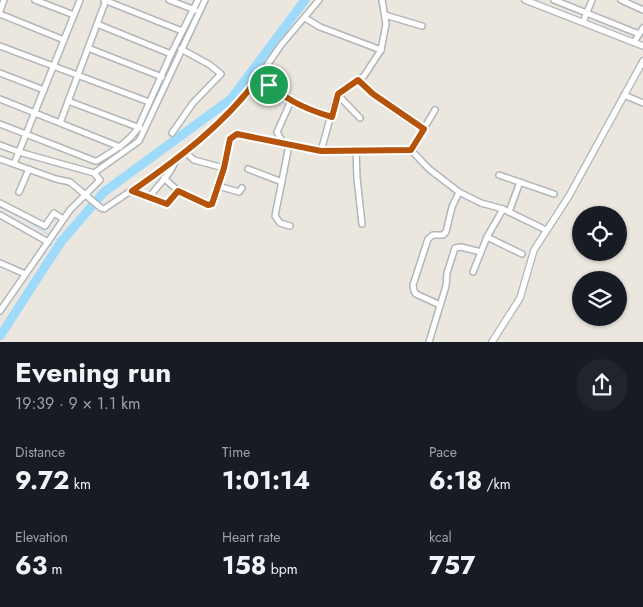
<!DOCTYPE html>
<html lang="en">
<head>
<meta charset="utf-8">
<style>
  body { margin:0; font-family:Jost,sans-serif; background:#20242c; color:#f1f3f6; height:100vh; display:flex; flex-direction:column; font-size:19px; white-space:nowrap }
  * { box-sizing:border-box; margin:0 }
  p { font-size:16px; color:#9ea1a6 }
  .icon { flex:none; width:28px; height:28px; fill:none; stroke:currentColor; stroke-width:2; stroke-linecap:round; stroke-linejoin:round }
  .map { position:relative; height:342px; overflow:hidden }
  .side { display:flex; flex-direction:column; background:#171b24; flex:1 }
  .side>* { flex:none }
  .fabs { position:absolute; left:572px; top:206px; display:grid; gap:10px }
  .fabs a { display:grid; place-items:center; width:55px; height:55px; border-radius:50%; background:#171b24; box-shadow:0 1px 4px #0004; font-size:25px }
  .pin { position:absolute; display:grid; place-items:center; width:42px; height:42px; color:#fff; margin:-21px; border:2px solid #fff; border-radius:50%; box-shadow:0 1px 5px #0007 }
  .round { display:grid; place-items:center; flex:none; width:52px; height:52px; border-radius:26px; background:#20242c }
  .summary { display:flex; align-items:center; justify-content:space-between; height:85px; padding:0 15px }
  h1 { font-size:28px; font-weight:700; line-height:38px }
  .stats { display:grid; grid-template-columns:repeat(3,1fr); gap:8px; height:85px; padding:5px 15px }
  .stats div { display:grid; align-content:center }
  .stats b { font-size:25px; font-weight:700 }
  .stats small { font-size:14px; font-weight:400 }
  .stats p { font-size:14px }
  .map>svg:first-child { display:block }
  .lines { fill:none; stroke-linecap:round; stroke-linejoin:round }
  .stream { stroke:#9edbfb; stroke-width:1 }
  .river { stroke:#9edbfb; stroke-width:9 }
  .minor-casing { stroke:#b2b6ba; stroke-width:8 }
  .tertiary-casing { stroke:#b2b6ba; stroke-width:8 }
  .minor { stroke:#fff; stroke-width:5 }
  .tertiary { stroke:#fff; stroke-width:5.5 }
  .route-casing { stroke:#fff; stroke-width:10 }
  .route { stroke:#b45309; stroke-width:6 }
</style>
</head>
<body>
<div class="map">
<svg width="643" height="342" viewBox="0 0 643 342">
  <rect width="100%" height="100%" fill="#ebe7df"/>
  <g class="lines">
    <g class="stream">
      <polyline points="18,215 51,236"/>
      <polyline points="54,238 61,242"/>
    </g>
    <polyline class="river" points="0,336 61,242 104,192 231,99 305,0"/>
    <defs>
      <g id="minor">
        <polyline points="35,0 74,15"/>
        <polyline points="104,0 182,31"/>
        <polyline points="169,0 195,10"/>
        <polyline points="554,0 639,34"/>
        <polyline points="621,0 643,10"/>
        <polyline points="0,11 4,0"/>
        <polyline points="0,14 64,40"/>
        <polyline points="385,15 422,26"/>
        <polyline points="305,18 320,27 381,50"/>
        <polyline points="583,22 592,0"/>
        <polyline points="97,24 171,54"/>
        <polyline points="634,42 643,28"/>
        <polyline points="0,46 149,102"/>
        <polyline points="88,48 162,77"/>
        <polyline points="0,73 44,90"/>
        <path d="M 259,77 C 283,97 301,108 332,117"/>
        <polyline points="358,80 373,93 423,129"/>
        <polyline points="338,95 360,118"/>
        <polyline points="624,95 643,103"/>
        <polyline points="0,99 120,147"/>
        <polyline points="68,101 140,128"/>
        <polyline points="60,123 106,0"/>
        <path d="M 0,124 L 95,161 L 97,161 C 113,151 128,143 138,128 L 171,54 L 198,0"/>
        <polyline points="172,133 193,103 221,74 210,65 181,49"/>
        <polyline points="280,143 281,139 277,132 291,101"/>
        <polyline points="0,145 19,152 94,173 100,180 70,210 0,311"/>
        <polyline points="289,145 275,216 280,223 290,226"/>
        <polyline points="411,150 435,110"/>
        <polyline points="321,151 336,97 350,85 364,76 381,50 386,24 382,0"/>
        <polyline points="356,151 357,178 362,224"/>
        <polyline points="185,152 194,160 224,168"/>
        <polyline points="0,159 56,179 70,182 101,208 104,209 175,161 219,123 252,87 281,45 319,0"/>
        <polyline points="14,164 80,0"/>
        <polyline points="248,169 282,182"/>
        <polyline points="94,173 139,141 205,0"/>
        <polyline points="499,175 554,194"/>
        <polyline points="164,178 178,191 208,205 212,204 224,168 230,139 237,134 321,151 411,150 429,169 459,192 481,203 503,209 546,230"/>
        <polyline points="218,186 239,192 242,188"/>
        <polyline points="132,191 167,204 178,191"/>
        <polyline points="19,192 29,169"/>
        <path d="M 150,197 C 157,185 172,174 175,161"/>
        <polyline points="0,203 45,226 54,213 63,219"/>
        <polyline points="509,212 520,182"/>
        <polyline points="0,215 48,242"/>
        <polyline points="487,237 503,209"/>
        <polyline points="0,263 25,274"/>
        <polyline points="473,272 487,237 522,254"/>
        <polyline points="440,305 416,294 414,291 413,285 428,239 433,235 443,235 446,232 452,207 459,192"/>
        <polyline points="429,342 446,286 447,273 455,248 461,247 481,252"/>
      </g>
      <g id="tertiary">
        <polyline points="525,0 643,46"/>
        <polyline points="492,342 520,298 534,250 569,196 643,61"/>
      </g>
    </defs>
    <use href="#minor" class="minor-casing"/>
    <use href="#tertiary" class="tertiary-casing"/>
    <use href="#minor" class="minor"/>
    <use href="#tertiary" class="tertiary"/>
  </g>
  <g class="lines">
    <defs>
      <path id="route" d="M 259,77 C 284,98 301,108 332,117 L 338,94 L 358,80 L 373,94 L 424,129 L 411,150 L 321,151 L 237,134 L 230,139 L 224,168 L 212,204 L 208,205 L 178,191 L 167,204 L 132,191 C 178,159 226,123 259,77 Z"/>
    </defs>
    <use href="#route" class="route-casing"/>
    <use href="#route" class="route"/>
  </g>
</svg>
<div class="fabs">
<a><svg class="icon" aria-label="locate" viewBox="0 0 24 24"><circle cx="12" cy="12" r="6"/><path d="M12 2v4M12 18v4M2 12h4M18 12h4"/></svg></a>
<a><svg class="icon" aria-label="layers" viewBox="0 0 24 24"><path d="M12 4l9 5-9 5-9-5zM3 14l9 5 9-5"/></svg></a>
</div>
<div class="pin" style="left:269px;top:85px;background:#1e9e55"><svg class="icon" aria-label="arrive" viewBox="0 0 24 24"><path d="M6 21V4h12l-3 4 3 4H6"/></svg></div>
</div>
<section class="side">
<div class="summary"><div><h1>Evening run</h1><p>19:39 · 9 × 1.1 km</p></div><a class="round"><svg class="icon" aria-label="share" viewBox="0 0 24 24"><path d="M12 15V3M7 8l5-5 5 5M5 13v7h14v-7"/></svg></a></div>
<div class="stats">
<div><p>Distance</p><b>9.72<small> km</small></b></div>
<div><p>Time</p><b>1:01:14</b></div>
<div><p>Pace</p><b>6:18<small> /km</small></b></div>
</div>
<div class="stats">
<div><p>Elevation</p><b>63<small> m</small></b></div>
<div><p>Heart rate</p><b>158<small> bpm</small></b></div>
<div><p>kcal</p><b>757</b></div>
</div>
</section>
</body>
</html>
